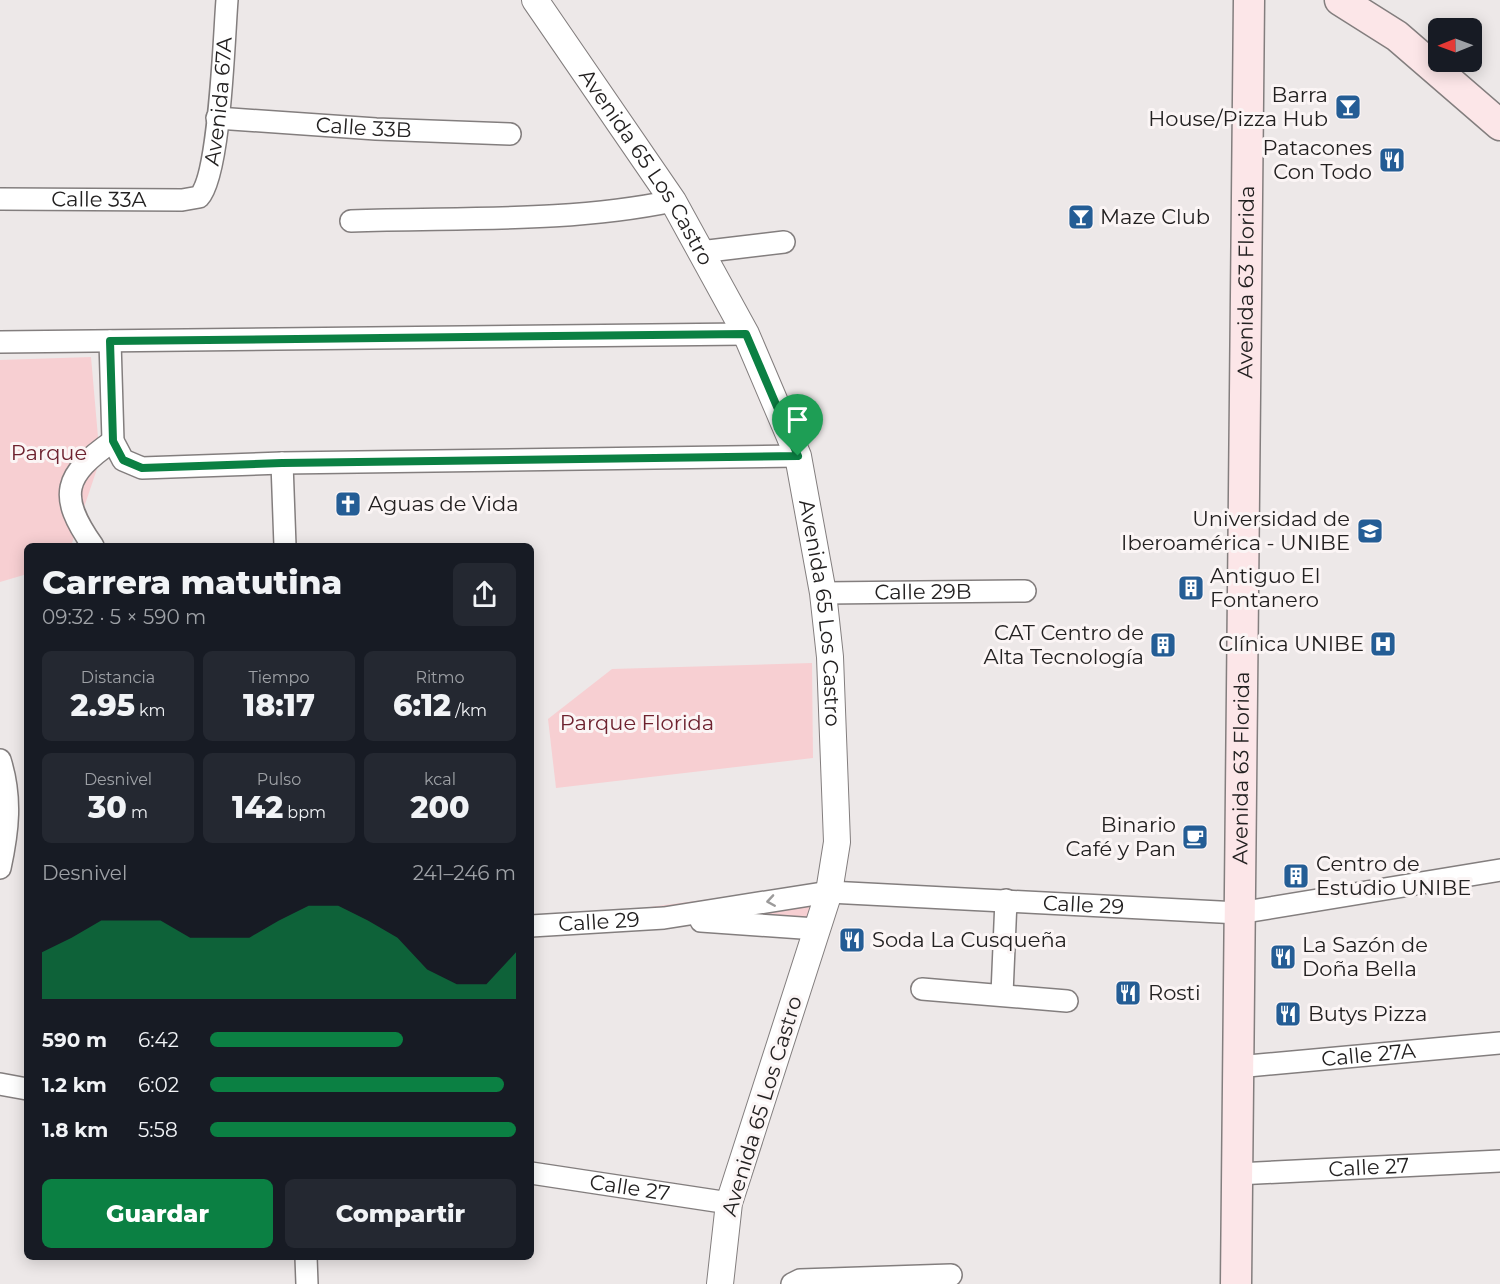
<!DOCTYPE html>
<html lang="es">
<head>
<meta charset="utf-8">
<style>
  body { margin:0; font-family:Montserrat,sans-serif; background:#242831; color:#f1f3f6; height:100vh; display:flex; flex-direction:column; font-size:22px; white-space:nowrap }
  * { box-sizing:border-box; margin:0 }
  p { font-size:20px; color:#9ea1a6 }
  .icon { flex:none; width:33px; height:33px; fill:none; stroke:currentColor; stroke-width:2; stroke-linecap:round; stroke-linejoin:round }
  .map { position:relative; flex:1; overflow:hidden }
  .drawer { position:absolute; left:24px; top:543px; width:510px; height:717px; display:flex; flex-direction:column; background:#171b24; border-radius:9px; box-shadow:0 3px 15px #0003 }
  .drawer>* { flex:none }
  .needle { width:39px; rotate:269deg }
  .tools { position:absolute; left:1428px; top:18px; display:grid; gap:12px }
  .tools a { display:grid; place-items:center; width:54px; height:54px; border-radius:9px; background:#171b24; box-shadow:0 3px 15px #0003; font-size:30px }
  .pin { position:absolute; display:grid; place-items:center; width:51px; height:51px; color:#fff; margin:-62px -26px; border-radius:50% 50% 50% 0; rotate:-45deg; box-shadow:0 0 6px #0007 }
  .pin .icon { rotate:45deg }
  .round { display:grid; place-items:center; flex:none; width:63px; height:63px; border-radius:9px; background:#242831 }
  .overview { display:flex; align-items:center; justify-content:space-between; height:102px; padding:0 18px }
  h1 { font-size:33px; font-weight:800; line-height:45px }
  .figures { display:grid; grid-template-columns:repeat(3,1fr); gap:9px; height:102px; padding:6px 18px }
  .figures div { display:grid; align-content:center; border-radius:9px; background:#242831; text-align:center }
  .figures b { font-size:30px; font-weight:800 }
  .figures small { font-size:16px; font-weight:400 }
  .figures p { font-size:16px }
  .chart { height:168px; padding:12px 18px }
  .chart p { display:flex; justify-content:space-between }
  .chart svg { width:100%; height:108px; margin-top:6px; fill:#0b8043; opacity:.7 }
  .cta { display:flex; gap:12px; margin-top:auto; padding:12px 18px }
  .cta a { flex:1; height:69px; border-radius:9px; background:#0b8043; color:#fff; font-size:24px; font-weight:800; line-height:69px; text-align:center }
  .cta a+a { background:#242831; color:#f1f3f6 }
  ul { padding:0 18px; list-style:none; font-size:20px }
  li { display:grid; grid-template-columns:96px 72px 1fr; align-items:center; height:45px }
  li i { height:15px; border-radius:8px; background:#0b8043 }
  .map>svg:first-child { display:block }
  .green { fill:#f7cfd2 }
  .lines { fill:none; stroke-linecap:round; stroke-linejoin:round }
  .minor-casing { stroke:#837e7e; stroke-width:24 }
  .tertiary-casing { stroke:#837e7e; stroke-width:28 }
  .secondary-casing { stroke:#837e7e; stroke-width:33 }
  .minor { stroke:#fff; stroke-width:21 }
  .tertiary { stroke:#fff; stroke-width:26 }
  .secondary { stroke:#fce6e8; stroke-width:30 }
  .oneway { stroke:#9c9b9b }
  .route-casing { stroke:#fff; stroke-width:12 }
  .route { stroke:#0b8043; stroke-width:8 }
  .labels { text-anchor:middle; stroke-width:6; stroke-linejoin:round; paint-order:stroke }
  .poi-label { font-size:21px; fill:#232121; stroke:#fbf5f5; text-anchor:start }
  .street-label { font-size:21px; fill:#232121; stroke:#fbf5f5 }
  .park-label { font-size:21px; fill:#6e222f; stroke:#fbf5f5 }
</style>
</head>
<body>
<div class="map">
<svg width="1500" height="1284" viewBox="0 0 1500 1284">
  <rect width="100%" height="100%" fill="#ede8e8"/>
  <g class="green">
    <polygon points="91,357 100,460 71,546 27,546 27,574 0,582 0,360"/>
    <polygon points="812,663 813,758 556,788 548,719 612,669"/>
    <polygon points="818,885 808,919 650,907"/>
  </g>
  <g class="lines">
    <defs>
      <g id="minor">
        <path id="s1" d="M 217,118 L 376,129 L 510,134"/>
        <path id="s2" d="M 0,199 L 182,200 L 199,197 C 220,176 224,36 227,0"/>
        <path d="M 351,221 C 459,217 566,223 673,201"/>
        <polyline points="700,252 784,242"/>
        <polyline points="110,341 113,441 123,460 142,468 282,463 798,456"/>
        <polyline points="0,342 746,334"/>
        <polyline points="282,463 285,546"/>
        <path d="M 93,546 C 57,495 64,475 113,441"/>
        <path id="s3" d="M 823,593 L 1025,591"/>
        <path d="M 0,760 C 12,798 8,831 0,868"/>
        <polyline points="701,921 816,929"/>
        <path id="s4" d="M 531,926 L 664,918 L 829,892 L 1239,913 L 1500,870"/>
        <polyline points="922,989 1067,1001"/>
        <polyline points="1002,994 1006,900"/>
        <path id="s5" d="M 1237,1067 L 1500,1043"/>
        <polyline points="0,1084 27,1089"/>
        <path id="s6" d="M 531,1173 L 729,1203"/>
        <path id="s7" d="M 1237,1174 L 1500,1161"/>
        <polyline points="306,1257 307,1284"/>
        <polyline points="792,1284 800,1280 951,1275"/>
      </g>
      <g id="tertiary">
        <path id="s8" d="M 535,0 L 673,201 L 746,334 L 798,456 L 823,593 L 830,657 L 837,842 L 829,892 L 729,1203 L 720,1284"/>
      </g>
      <g id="secondary">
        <polyline points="1340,0 1397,36 1500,125"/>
        <path id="s9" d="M 1236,1284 L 1249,0"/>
      </g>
    </defs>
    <use href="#minor" class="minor-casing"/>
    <use href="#tertiary" class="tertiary-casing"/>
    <use href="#secondary" class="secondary-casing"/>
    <use href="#minor" class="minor"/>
    <use href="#tertiary" class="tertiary"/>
    <use href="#secondary" class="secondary"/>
  </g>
  <defs><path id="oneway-chevron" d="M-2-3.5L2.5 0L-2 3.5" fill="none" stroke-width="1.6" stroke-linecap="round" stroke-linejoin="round" transform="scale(1.5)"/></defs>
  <use class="oneway" href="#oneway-chevron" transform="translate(771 901) rotate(171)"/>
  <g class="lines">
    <defs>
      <polygon id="route" points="746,334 798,456 282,463 142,468 123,460 113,441 110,341"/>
    </defs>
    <use href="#route" class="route-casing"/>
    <use href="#route" class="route"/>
  </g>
  <defs>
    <symbol id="bar-square" viewBox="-11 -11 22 22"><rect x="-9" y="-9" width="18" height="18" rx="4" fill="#245d95" stroke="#fbf5f5"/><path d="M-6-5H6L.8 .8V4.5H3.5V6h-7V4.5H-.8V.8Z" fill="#fff"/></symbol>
    <symbol id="restaurant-square" viewBox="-11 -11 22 22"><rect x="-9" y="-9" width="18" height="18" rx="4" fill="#245d95" stroke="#fbf5f5"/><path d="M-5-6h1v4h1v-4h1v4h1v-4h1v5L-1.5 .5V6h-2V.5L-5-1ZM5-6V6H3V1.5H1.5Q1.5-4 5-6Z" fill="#fff"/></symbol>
    <symbol id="church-square" viewBox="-11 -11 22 22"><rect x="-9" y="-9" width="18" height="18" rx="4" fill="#245d95" stroke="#fbf5f5"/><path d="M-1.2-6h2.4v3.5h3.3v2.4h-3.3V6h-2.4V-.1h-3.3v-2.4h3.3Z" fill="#fff"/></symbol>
    <symbol id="university-square" viewBox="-11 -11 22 22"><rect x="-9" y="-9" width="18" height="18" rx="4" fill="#245d95" stroke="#fbf5f5"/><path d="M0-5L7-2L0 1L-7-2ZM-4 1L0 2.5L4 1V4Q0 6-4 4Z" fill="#fff"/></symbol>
    <symbol id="building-square" viewBox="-11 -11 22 22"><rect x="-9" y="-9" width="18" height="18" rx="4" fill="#245d95" stroke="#fbf5f5"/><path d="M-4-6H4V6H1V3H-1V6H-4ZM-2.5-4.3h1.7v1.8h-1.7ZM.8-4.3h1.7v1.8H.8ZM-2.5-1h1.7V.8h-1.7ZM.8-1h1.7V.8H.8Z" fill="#fff"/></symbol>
    <symbol id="hospital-square" viewBox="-11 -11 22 22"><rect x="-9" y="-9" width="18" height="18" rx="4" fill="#245d95" stroke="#fbf5f5"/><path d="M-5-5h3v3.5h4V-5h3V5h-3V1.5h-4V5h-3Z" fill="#fff"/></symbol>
    <symbol id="cafe-square" viewBox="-11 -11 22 22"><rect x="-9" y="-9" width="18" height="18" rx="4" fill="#245d95" stroke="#fbf5f5"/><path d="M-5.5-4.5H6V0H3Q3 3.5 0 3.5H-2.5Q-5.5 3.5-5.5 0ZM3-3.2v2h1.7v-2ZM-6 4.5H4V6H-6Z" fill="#fff"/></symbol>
  </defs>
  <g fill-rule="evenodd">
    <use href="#bar-square" x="1333" y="92" width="30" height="30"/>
    <use href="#restaurant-square" x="1377" y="145" width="30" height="30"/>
    <use href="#bar-square" x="1066" y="202" width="30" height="30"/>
    <use href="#church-square" x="333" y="489" width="30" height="30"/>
    <use href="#university-square" x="1355" y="516" width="30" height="30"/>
    <use href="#building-square" x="1176" y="573" width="30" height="30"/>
    <use href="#hospital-square" x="1368" y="629" width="30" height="30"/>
    <use href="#building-square" x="1148" y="630" width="30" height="30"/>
    <use href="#cafe-square" x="1180" y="822" width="30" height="30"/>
    <use href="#building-square" x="1281" y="861" width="30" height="30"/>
    <use href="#restaurant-square" x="837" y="925" width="30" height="30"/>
    <use href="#restaurant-square" x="1268" y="942" width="30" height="30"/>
    <use href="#restaurant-square" x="1113" y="978" width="30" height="30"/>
    <use href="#restaurant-square" x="1273" y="999" width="30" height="30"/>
  </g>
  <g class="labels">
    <g class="poi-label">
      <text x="1328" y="102" text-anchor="end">Barra<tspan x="1328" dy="24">House/Pizza Hub</tspan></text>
      <text x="1372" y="155" text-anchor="end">Patacones<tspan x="1372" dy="24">Con Todo</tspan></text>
      <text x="1100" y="224">Maze Club</text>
      <text x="368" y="511">Aguas de Vida</text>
      <text x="1350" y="526" text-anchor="end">Universidad de<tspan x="1350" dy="24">Iberoamérica - UNIBE</tspan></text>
      <text x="1210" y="583">Antiguo El<tspan x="1210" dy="24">Fontanero</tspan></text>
      <text x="1144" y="640" text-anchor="end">CAT Centro de<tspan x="1144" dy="24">Alta Tecnología</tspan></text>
      <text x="1364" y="651" text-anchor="end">Clínica UNIBE</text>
      <text x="1176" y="832" text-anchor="end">Binario<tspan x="1176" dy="24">Café y Pan</tspan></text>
      <text x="1316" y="871">Centro de<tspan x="1316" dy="24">Estudio UNIBE</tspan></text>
      <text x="872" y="947">Soda La Cusqueña</text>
      <text x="1302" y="952">La Sazón de<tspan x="1302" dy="24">Doña Bella</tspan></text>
      <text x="1148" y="1000">Rosti</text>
      <text x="1308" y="1021">Butys Pizza</text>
    </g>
    <g class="street-label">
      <text dy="7" stroke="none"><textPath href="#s2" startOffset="298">Avenida 67A</textPath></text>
      <text dy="7" stroke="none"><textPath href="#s1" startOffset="147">Calle 33B</textPath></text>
      <text dy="7" stroke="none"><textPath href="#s8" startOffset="201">Avenida 65 Los Castro</textPath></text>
      <text dy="7" stroke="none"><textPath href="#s2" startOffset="99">Calle 33A</textPath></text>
      <text dy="7" stroke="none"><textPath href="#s9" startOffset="1002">Avenida 63 Florida</textPath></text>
      <text dy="7" stroke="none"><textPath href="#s3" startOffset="100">Calle 29B</textPath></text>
      <text dy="7" stroke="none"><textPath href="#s8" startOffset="687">Avenida 65 Los Castro</textPath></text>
      <text dy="7" stroke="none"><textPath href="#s9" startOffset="516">Avenida 63 Florida</textPath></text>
      <text dy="7" stroke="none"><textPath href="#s4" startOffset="555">Calle 29</textPath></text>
      <text dy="7" stroke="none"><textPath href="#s4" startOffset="68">Calle 29</textPath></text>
      <text dy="7" stroke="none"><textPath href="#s5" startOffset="132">Calle 27A</textPath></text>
      <text transform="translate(762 1106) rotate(-73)" y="7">Avenida 65 Los Castro</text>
      <text dy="7" stroke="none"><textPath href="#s7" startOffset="132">Calle 27</textPath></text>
      <text dy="7" stroke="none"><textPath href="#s6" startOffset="100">Calle 27</textPath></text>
    </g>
    <g class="park-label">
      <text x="49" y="460">Parque</text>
      <text x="637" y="730">Parque Florida</text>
    </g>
  </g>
</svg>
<div class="tools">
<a><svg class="needle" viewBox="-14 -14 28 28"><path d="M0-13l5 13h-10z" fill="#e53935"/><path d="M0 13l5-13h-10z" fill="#9ea1a6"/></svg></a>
</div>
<div class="pin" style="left:798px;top:456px;background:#1e9e55"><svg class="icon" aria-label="arrive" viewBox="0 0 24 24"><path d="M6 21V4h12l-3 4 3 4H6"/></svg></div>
<section class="drawer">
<div class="overview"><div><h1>Carrera matutina</h1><p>09:32 · 5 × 590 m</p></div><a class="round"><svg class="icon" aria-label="share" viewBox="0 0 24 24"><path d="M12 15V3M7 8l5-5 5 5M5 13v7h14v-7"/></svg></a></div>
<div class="figures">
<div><p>Distancia</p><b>2.95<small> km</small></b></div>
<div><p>Tiempo</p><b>18:17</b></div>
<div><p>Ritmo</p><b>6:12<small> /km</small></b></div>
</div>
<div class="figures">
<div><p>Desnivel</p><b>30<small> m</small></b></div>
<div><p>Pulso</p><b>142<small> bpm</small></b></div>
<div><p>kcal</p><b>200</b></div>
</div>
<div class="chart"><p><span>Desnivel</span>241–246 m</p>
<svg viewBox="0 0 160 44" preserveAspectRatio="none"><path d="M0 44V25L10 19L20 12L30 12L40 12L50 19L60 19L70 19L80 12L90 6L100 6L110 12L120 19L130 32L140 38L150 38L160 25V44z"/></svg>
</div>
<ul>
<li><b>590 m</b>6:42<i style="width:63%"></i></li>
<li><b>1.2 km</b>6:02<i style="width:96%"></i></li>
<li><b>1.8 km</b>5:58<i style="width:100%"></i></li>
</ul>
<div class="cta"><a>Guardar</a><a>Compartir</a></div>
</section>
</div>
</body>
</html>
